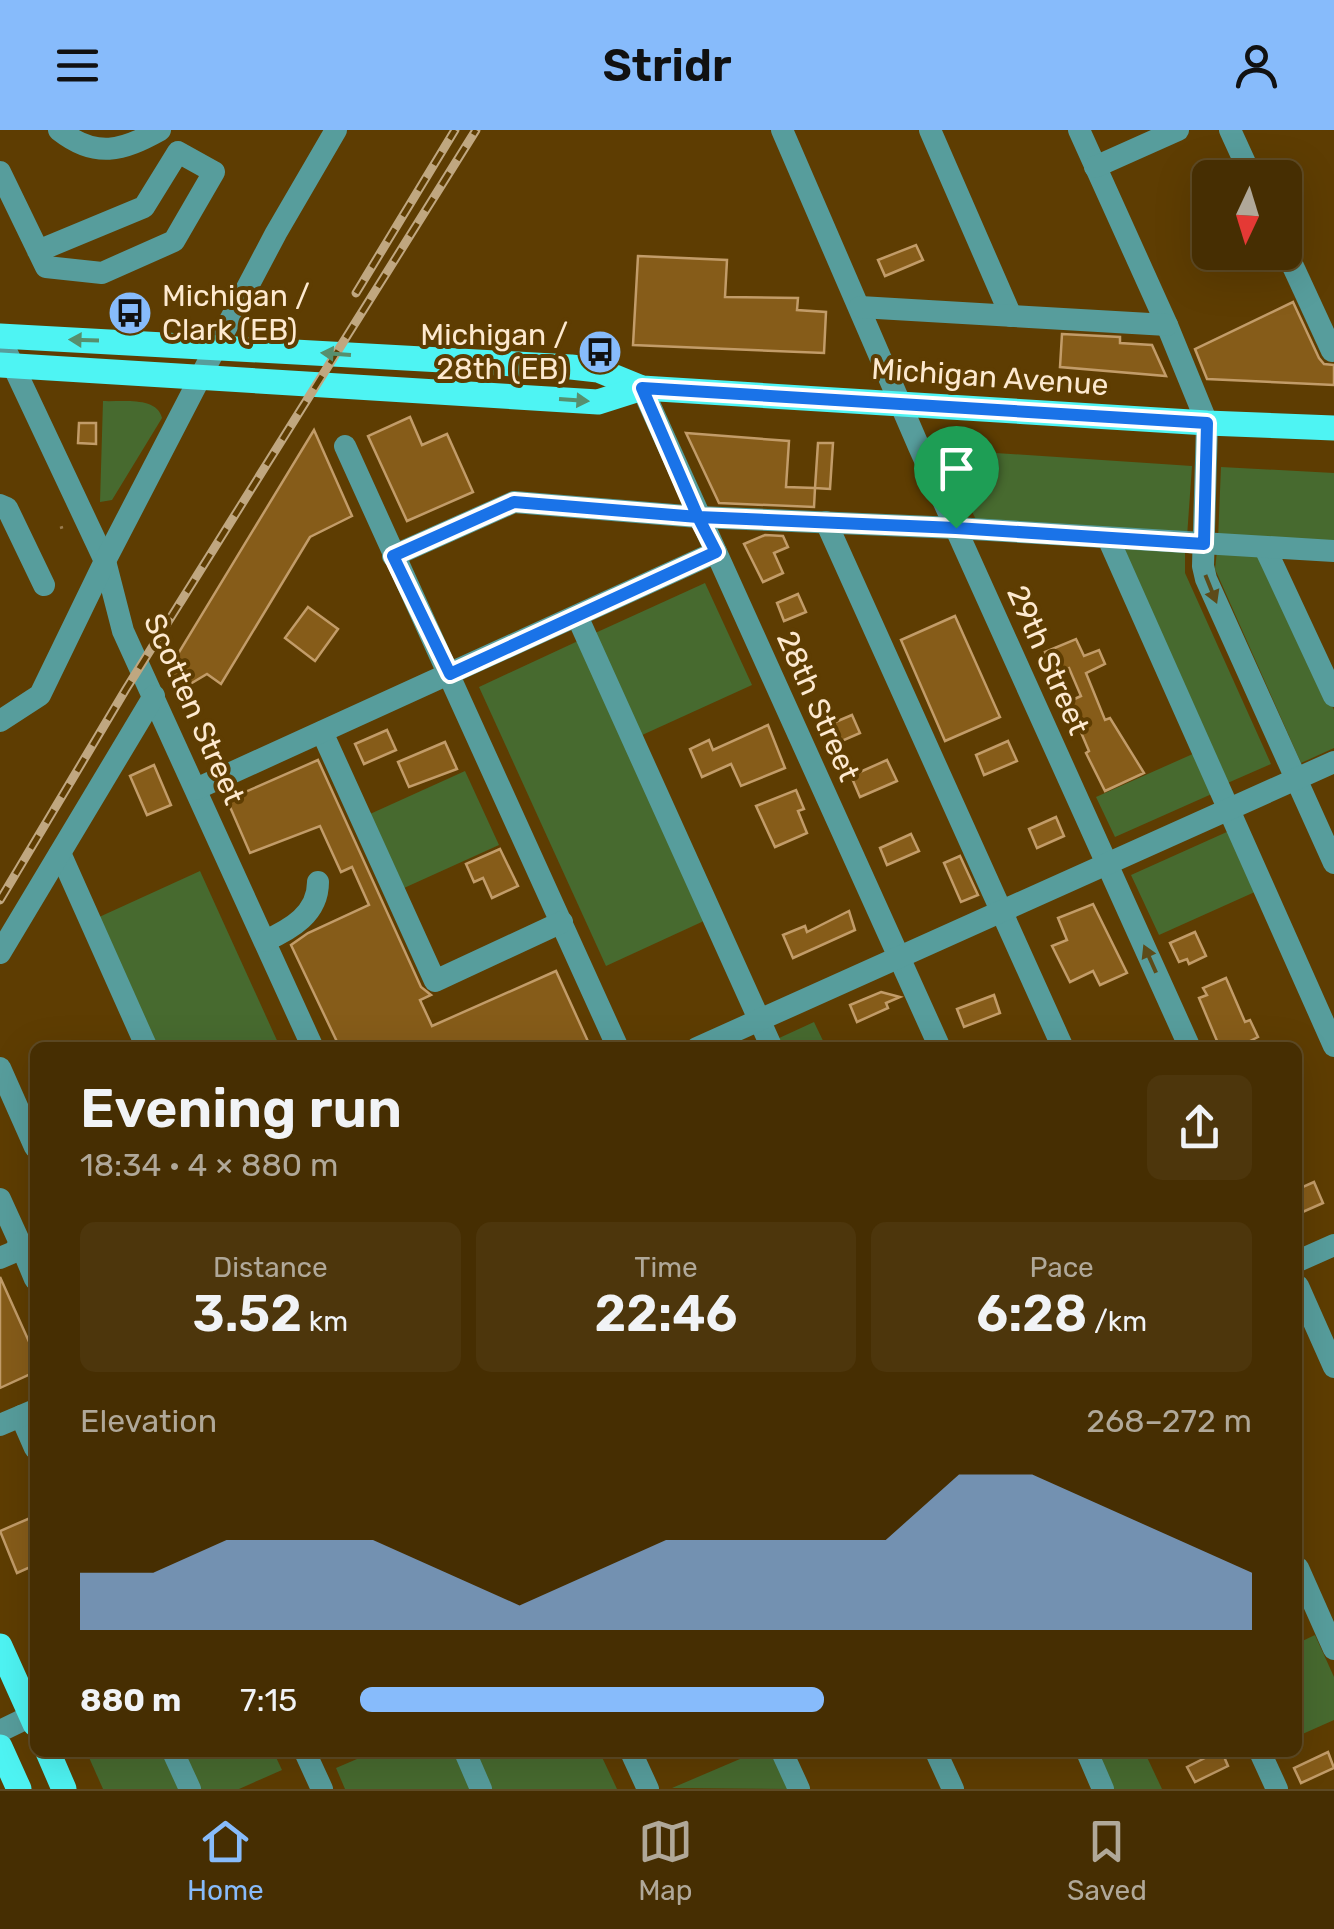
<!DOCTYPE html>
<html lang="en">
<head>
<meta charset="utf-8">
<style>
  body { margin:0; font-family:Rubik,sans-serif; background:#4d360c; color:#f1f3f6; height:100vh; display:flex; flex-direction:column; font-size:38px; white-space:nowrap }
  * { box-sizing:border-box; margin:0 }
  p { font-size:32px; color:#b0a899 }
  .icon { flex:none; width:55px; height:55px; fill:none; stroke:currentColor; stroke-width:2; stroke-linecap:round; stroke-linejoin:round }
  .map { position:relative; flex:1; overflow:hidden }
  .side { position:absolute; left:30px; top:912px; width:1272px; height:715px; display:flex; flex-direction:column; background:#462e02; border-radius:15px; box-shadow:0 10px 40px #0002,0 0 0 2px #5e4a24 }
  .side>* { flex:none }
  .needle { width:65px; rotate:184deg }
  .tools { position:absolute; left:1192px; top:30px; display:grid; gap:20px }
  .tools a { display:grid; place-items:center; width:110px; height:110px; border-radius:15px; background:#462e02; box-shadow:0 10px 40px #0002,0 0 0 2px #5e4a24; font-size:50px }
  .pin { position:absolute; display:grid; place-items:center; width:85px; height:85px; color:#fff; margin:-102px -42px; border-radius:50% 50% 50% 0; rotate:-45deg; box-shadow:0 0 10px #0007 }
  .pin .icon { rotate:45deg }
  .round { display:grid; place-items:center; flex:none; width:105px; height:105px; border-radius:15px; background:#4d360c }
  .head { display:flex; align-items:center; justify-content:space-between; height:170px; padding:0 50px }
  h1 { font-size:55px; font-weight:600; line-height:75px }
  .figures { display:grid; grid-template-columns:repeat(3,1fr); gap:15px; height:170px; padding:10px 50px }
  .figures div { display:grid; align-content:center; border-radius:15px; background:#4d360c; text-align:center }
  .figures b { font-size:50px; font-weight:600 }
  .figures small { font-size:28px; font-weight:400 }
  .figures p { font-size:28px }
  .chart { height:280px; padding:20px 50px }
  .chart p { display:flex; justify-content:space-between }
  .chart svg { width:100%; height:180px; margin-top:10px; fill:#87bbfb; opacity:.7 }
  ul { padding:0 50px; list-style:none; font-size:32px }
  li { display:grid; grid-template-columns:160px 120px 1fr; align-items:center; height:75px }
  li i { height:25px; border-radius:12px; background:#87bbfb }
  header { display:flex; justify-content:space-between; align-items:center; height:130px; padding:0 50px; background:#87bbfb; color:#111; font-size:45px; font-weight:600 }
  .menu { display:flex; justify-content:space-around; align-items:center; height:140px; border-top:2px solid #5e4a24; background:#462e02; font-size:28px; color:#b0a899 }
  .menu a { display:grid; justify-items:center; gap:5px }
  .menu .active { color:#87bbfb }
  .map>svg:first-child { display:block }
  .green { fill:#476a2f }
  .building { fill:#865c19; stroke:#c29c69; stroke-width:2.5 }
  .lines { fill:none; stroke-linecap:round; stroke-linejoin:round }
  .path { stroke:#997c4e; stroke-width:2.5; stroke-dasharray:8 5; stroke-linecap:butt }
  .minor { stroke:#579d9c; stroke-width:22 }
  .major { stroke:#4ef4f3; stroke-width:25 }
  .rail-casing { stroke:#c0a780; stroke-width:9 }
  .rail { stroke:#5e3d02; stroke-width:5; stroke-dasharray:15; stroke-linecap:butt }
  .oneway { fill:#578f6e }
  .oneway2 { fill:#5d4b19 }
  .route-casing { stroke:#fff; stroke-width:20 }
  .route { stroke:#1a73e8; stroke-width:12 }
  .labels { text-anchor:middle; stroke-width:8; stroke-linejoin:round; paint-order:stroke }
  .poi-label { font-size:30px; fill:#fde9cf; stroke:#5e3d02; text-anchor:start }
  .street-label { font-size:30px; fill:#fde9cf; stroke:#5e3d02 }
</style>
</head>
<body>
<header><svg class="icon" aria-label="menu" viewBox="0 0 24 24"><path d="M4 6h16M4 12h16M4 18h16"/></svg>Stridr<svg class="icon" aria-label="person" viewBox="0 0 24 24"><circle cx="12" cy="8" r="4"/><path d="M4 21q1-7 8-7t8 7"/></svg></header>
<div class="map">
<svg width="1334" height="1659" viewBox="0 0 1334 1659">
  <rect width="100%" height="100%" fill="#5e3d02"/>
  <g class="green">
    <path d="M 103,271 C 122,272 157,266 162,288 L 112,370 L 100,372 Z"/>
    <polygon points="965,321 1192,336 1187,407 978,394 962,361"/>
    <polygon points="1221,337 1334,343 1334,416 1218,410"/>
    <polygon points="1123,418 1185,421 1185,443 1271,634 1223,655"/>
    <polygon points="1217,421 1264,423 1334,580 1334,618 1301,633 1215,439"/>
    <polygon points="705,453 752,555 640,606 593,504"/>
    <polygon points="578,511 706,790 606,836 479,557"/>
    <polygon points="1195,623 1214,663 1115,707 1096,667"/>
    <polygon points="465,641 499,715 404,758 370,684"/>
    <polygon points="1229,701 1257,761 1159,805 1131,745"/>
    <polygon points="200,741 280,917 156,917 97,788"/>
    <polygon points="814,892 826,917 781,917 777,909"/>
    <polygon points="1315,1505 1334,1547 1334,1590 1298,1606 1298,1513"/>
    <polygon points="773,1622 789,1659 672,1658 754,1623"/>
    <polygon points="87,1623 168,1623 185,1659 103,1659"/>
    <polygon points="180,1623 274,1623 282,1640 239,1659 196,1659"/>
    <polygon points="371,1623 455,1623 471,1659 345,1659 336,1638"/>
    <polygon points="475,1623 600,1623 617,1659 491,1659"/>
    <polygon points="1093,1623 1145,1623 1162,1659 1109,1659"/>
  </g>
  <g class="building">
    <polygon points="916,115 923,130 885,146 878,130"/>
    <polygon points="638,126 727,130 725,167 798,168 797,180 826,182 824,223 633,215"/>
    <polygon points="1293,172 1319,228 1324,234 1334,235 1334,255 1207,249 1195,219"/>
    <polygon points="1062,204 1120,207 1120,213 1152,215 1166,246 1060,237"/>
    <polygon points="410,287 422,315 447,304 473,362 407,391 368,306"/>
    <polygon points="79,293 96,293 96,314 78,313"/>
    <polygon points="314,300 352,386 310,407 221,554 207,544 180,560 170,537"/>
    <polygon points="686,303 789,311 786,357 815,358 814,377 719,373"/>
    <polygon points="818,313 833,313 830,359 815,358"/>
    <polygon points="765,405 783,406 788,417 774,423 783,443 763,452 744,414"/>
    <polygon points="798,464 806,482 784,491 777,473"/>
    <polygon points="308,477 338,499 315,531 285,508"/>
    <polygon points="955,486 1000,587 945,611 901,510"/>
    <polygon points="1076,509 1084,526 1099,520 1105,534 1086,543 1105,590 1110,588 1144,643 1105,661 1086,623 1089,621 1068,572 1081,566 1069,538 1053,544 1045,522"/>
    <polygon points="852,585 860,603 835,614 826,596"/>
    <polygon points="768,595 785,638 741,656 731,634 702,647 690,619 709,610 713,620"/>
    <polygon points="387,600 396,620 364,634 355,614"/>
    <polygon points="1008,611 1017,631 984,645 976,625"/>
    <polygon points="445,612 457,639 409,657 398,632"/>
    <polygon points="318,630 421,857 431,865 420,870 432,896 556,841 591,918 340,918 291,815 308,803 369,775 352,737 341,742 320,696 250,723 227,670"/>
    <polygon points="887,630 897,651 860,667 851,646"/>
    <polygon points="154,635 171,675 147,685 130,646"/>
    <polygon points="796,660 804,679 798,681 807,703 775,717 756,676"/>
    <polygon points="1056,687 1064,706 1037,718 1029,699"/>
    <polygon points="911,704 919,721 887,735 880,718"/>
    <polygon points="500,719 518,756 492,768 483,748 474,752 466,734"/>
    <polygon points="960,726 978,765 961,772 944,733"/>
    <polygon points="1093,774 1127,843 1100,855 1093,841 1070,852 1052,816 1067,810 1058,788"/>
    <polygon points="849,781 855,800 793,828 783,805 805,796 807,802"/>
    <polygon points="1195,802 1206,826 1189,834 1187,829 1179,832 1170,813"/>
    <polygon points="1226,848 1245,892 1250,890 1258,907 1236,918 1220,918 1199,868 1207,865 1203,858"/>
    <polygon points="881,862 900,867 886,873 888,878 857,892 850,875"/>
    <polygon points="994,865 1000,883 964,897 957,879"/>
    <polygon points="1314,1052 1323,1073 1298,1084 1298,1059"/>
    <polygon points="0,1147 35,1225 35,1242 0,1258"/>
    <polygon points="35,1386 35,1435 17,1443 0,1401"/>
    <polygon points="1217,1622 1222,1622 1228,1636 1195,1652 1187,1637"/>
    <polygon points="1328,1622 1334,1638 1301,1653 1294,1638"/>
  </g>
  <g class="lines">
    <polyline class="path" points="60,398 63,397"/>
    <g class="minor">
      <path d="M 59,0 C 96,29 122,21 160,0"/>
      <polyline points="782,0 919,317 1190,918"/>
      <polyline points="930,0 1011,186"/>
      <polyline points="1079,0 1167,195 1207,293 1203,436 1206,449 1334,733"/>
      <polyline points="1230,0 1252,48"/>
      <polyline points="1095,37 1178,0"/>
      <polyline points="0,42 46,137 102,143 174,111 214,42 178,22 144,77 38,121"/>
      <polyline points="1285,119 1332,221"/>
      <polyline points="860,177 1167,195"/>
      <polyline points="0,208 105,431 123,501 313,918"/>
      <polyline points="642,258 940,918"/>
      <polyline points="345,316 618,918"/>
      <polyline points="0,375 7,378 44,455"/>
      <polyline points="826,392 1063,918"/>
      <polyline points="1108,408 1334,916"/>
      <polyline points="1265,418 1334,566"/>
      <polyline points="393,426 514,372 698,387 956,398 1334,421"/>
      <polyline points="577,486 772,918"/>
      <polyline points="0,591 40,565 105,431 217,215 276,103 336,0"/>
      <polyline points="322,602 435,851 562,792"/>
      <polyline points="196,659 716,422"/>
      <polyline points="60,723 147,918"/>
      <path d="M 265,811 C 291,799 318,784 318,752"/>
      <polyline points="0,823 154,566"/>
      <polyline points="697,918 1334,632"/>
      <polyline points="0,938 35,1017"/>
      <polyline points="0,1069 20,1113 14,1122 0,1128"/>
      <polyline points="20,1113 35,1149"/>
      <polyline points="1298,1131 1334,1115"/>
      <polyline points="1298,1156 1334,1237"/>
      <polyline points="21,1286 35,1318"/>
      <polyline points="0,1295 35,1280"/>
      <polyline points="1298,1438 1334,1519"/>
      <polyline points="0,1601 31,1586"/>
      <polyline points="173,1622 190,1659"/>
      <polyline points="305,1622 322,1659"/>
      <polyline points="465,1622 481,1659"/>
      <polyline points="631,1622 648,1659"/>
      <polyline points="782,1622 799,1659"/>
      <polyline points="936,1622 953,1659"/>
      <polyline points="1087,1622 1103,1659"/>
      <polyline points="1260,1622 1277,1659"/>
    </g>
    <g class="major">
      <polyline points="0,206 571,237 598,240 642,258 1207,293 1334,298"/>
      <polyline points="0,235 598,272 642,258"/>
      <polyline points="0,1516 35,1594"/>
      <polyline points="0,1617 19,1659"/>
      <polyline points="48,1622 64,1659"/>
    </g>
    <defs>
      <g id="rail">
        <polyline points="356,163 455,0"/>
        <polyline points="0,770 126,559 476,0"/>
      </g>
    </defs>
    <use href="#rail" class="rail-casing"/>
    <use href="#rail" class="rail"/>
  </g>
  <defs><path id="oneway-solid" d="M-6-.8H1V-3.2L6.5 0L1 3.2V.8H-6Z" transform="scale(2.5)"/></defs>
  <g class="oneway">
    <use href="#oneway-solid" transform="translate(84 210) rotate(-178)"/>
    <use href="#oneway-solid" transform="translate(336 224) rotate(-176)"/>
    <use href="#oneway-solid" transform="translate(574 270) rotate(4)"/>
  </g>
  <g class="oneway2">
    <use href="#oneway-solid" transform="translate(1211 459) rotate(68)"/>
    <use href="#oneway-solid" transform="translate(1150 829) rotate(-114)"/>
  </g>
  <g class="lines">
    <defs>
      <polyline id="route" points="956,398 698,387 716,422 450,544 393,426 514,372 698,387 642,258 1207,293 1204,414 956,398"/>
    </defs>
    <use href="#route" class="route-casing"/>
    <use href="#route" class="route"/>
  </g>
  <defs>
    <symbol id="bus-disc" viewBox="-11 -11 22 22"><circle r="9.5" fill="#87bbfb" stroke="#5e3d02"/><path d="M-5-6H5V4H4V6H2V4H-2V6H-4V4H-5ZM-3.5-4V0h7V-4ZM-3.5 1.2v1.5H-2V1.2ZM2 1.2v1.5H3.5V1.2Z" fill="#111"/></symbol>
  </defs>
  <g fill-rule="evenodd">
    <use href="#bus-disc" x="105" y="158" width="50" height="50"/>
    <use href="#bus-disc" x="575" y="197" width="50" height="50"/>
  </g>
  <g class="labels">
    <g class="poi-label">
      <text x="162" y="176">Michigan /<tspan x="162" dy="34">Clark (EB)</tspan></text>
      <text x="568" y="215" text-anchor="end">Michigan /<tspan x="568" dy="34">28th (EB)</tspan></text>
    </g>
    <g class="street-label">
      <text transform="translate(990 247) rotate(4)" y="10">Michigan Avenue</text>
      <text transform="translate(1048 530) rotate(66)" y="10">29th Street</text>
      <text transform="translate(818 576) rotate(66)" y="10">28th Street</text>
      <text transform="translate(194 579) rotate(66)" y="10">Scotten Street</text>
    </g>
  </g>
</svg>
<div class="tools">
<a><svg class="needle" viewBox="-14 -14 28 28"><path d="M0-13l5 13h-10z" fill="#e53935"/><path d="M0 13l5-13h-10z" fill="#b0a899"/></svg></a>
</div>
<div class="pin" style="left:956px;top:398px;background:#1e9e55"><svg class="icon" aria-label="arrive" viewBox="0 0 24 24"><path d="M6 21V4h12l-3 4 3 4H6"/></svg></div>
<section class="side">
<div class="head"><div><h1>Evening run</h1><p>18:34 · 4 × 880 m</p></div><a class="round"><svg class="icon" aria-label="share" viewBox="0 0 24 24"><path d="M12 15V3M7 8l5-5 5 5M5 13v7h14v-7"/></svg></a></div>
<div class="figures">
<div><p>Distance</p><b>3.52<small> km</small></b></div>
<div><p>Time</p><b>22:46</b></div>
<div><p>Pace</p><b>6:28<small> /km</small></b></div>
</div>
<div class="chart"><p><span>Elevation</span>268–272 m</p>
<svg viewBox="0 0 160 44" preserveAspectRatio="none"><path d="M0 44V30L10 30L20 22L30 22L40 22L50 30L60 38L70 30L80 22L90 22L100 22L110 22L120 6L130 6L140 14L150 22L160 30V44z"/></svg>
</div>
<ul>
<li><b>880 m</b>7:15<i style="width:52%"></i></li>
</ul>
</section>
</div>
<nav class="menu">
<a class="active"><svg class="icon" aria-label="home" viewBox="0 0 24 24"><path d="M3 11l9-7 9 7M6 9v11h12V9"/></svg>Home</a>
<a><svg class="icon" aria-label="map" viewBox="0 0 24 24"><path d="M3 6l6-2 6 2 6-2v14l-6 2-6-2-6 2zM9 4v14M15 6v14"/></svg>Map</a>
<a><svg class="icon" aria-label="saved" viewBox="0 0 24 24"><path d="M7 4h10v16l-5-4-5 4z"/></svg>Saved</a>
</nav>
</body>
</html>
